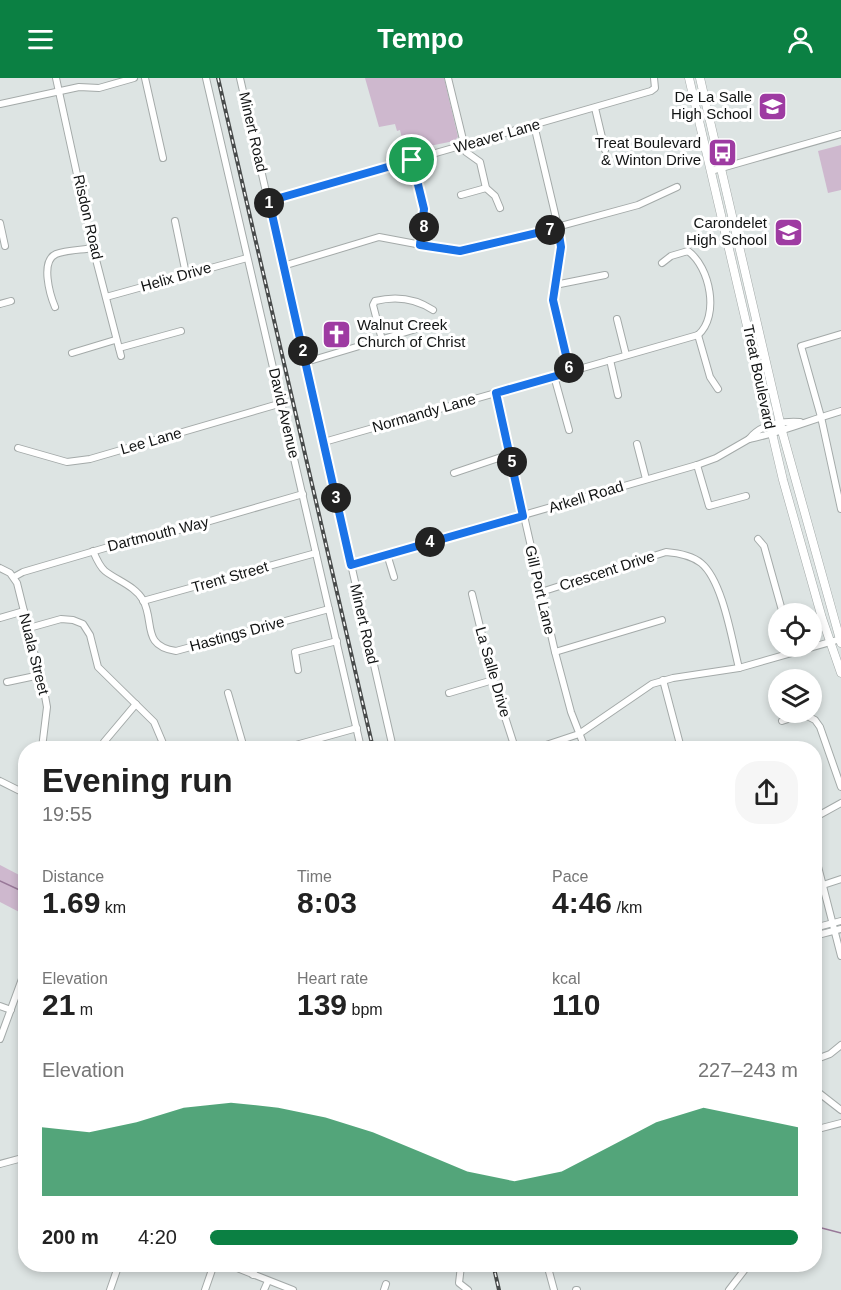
<!DOCTYPE html>
<html lang="en">
<head>
<meta charset="utf-8">
<style>
  body { margin:0; font-family:Arial,sans-serif; background:#f6f6f6; color:#222; height:100vh; display:flex; flex-direction:column; font-size:22px; white-space:nowrap }
  * { box-sizing:border-box; margin:0 }
  p { font-size:20px; color:#767676 }
  .icon { flex:none; width:33px; height:33px; fill:none; stroke:currentColor; stroke-width:2; stroke-linecap:round; stroke-linejoin:round }
  .map { position:relative; flex:1; overflow:hidden }
  .side { position:absolute; left:18px; top:663px; width:804px; height:531px; display:flex; flex-direction:column; background:#fff; border-radius:24px; box-shadow:0 3px 9px #0003 }
  .side>* { flex:none }
  .buttons { position:absolute; left:768px; top:525px; display:grid; gap:12px }
  .buttons a { display:grid; place-items:center; width:54px; height:54px; border-radius:50%; background:#fff; box-shadow:0 3px 9px #0003; font-size:30px }
  .pin { position:absolute; display:grid; place-items:center; width:51px; height:51px; color:#fff; margin:-26px; border:3px solid #fff; border-radius:50%; box-shadow:0 2px 6px #0007 }
  .km { position:absolute; width:30px; height:30px; margin:-15px; border-radius:50%; background:#222; color:#fff; font-size:16px; line-height:30px; text-align:center }
  .round { display:grid; place-items:center; flex:none; width:63px; height:63px; border-radius:24px; background:#f6f6f6 }
  .head { display:flex; align-items:center; justify-content:space-between; height:102px; padding:0 24px }
  h1 { font-size:33px; font-weight:600; line-height:45px }
  .stats { display:grid; grid-template-columns:repeat(3,1fr); gap:9px; height:102px; padding:6px 24px }
  .stats div { display:grid; align-content:center }
  .stats b { font-size:30px; font-weight:600 }
  .stats small { font-size:16px; font-weight:400 }
  .stats p { font-size:16px }
  .chart { height:168px; padding:12px 24px }
  .chart p { display:flex; justify-content:space-between }
  .chart svg { width:100%; height:108px; margin-top:6px; fill:#0b8043; opacity:.7 }
  ul { padding:0 24px; list-style:none; font-size:20px }
  li { display:grid; grid-template-columns:96px 72px 1fr; align-items:center; height:45px }
  li i { height:15px; border-radius:8px; background:#0b8043 }
  header { display:flex; justify-content:space-between; align-items:center; height:78px; padding:0 24px; background:#0b8043; color:#fff; font-size:27px; font-weight:600 }
  .map>svg:first-child { display:block }
  .green { fill:#ceb8ce }
  .lines { fill:none; stroke-linecap:round; stroke-linejoin:round }
  .stream { stroke:#987898; stroke-width:1.5 }
  .minor-casing { stroke:#a4aaa9; stroke-width:8 }
  .major-casing { stroke:#a4aaa9; stroke-width:9 }
  .minor { stroke:#fff; stroke-width:6 }
  .major { stroke:#fff; stroke-width:8 }
  .rail-casing { stroke:#484b4b; stroke-width:4 }
  .rail { stroke:#fff; stroke-width:1.5; stroke-dasharray:4.5; stroke-linecap:butt }
  .route-casing { stroke:#fff; stroke-width:12 }
  .route { stroke:#1a73e8; stroke-width:8 }
  .labels { text-anchor:middle; stroke-width:6; stroke-linejoin:round; paint-order:stroke }
  .poi-label { font-size:15px; fill:#121414; stroke:#fff; text-anchor:end }
  .street-label { font-size:15px; fill:#121414; stroke:#fff }
</style>
</head>
<body>
<header><svg class="icon" aria-label="menu" viewBox="0 0 24 24"><path d="M4 6h16M4 12h16M4 18h16"/></svg>Tempo<svg class="icon" aria-label="person" viewBox="0 0 24 24"><circle cx="12" cy="8" r="4"/><path d="M4 21q1-7 8-7t8 7"/></svg></header>
<div class="map">
<svg width="841" height="1212" viewBox="0 0 841 1212">
  <rect width="100%" height="100%" fill="#dde4e3"/>
  <g class="green">
    <polygon points="365,0 444,0 458,59 454,63 405,73 400,52 397,53 395,46 379,49"/>
    <polygon points="841,67 841,112 828,115 818,73"/>
    <polygon points="0,787 25,800 25,837 0,824"/>
  </g>
  <g class="lines">
    <g class="stream">
      <polyline points="0,803 26,815"/>
      <polyline points="814,1148 841,1155"/>
    </g>
    <defs>
      <g id="minor">
        <polyline points="56,0 93,170 121,278"/>
        <polyline points="145,0 163,80"/>
        <polyline points="206,0 361,670"/>
        <polyline points="240,0 393,670"/>
        <polyline points="448,0 466,74 480,84 486,110 495,118 500,130"/>
        <polyline points="0,26 79,9 99,10 134,0"/>
        <polyline points="595,30 605,72"/>
        <polyline points="534,47 561,161 561,178 553,222 570,294"/>
        <polyline points="412,82 424,131 420,167"/>
        <polyline points="711,93 841,56"/>
        <polyline points="461,117 486,110"/>
        <polyline points="269,123 651,13 655,10 654,0"/>
        <polyline points="175,143 186,196"/>
        <polyline points="0,145 5,168"/>
        <path d="M 662,185 L 671,178 L 688,173 C 710,189 720,238 698,257"/>
        <polyline points="283,188 379,159 448,172 472,172 638,127 677,109"/>
        <polyline points="555,207 605,197"/>
        <polyline points="106,219 247,180"/>
        <polyline points="0,226 11,223"/>
        <path d="M 55,229 C 50,217 40,183 56,176 C 66,172 82,172 93,170"/>
        <polyline points="617,241 626,277"/>
        <polyline points="841,256 801,268 821,339 841,431"/>
        <polyline points="698,257 710,299 718,311"/>
        <path d="M 382,262 L 373,227 L 375,223 C 395,218 415,220 433,232"/>
        <polyline points="119,270 181,253"/>
        <polyline points="72,275 115,262"/>
        <polyline points="610,282 618,317"/>
        <polyline points="306,284 433,246 439,250"/>
        <polyline points="554,298 569,352"/>
        <polyline points="496,315 555,574 571,634 585,670"/>
        <path d="M 800,344 C 782,343 761,346 749,361 C 780,355 810,342 841,333"/>
        <polyline points="324,364 698,257"/>
        <polyline points="637,366 646,401"/>
        <polyline points="18,370 67,384 90,381 282,325"/>
        <polyline points="697,387 709,428 746,418"/>
        <polyline points="454,395 510,376"/>
        <polyline points="758,461 764,468 783,536"/>
        <path d="M 93,473 C 96,480 100,489 105,493 C 118,503 135,508 143,522 C 155,544 141,568 176,573 L 329,531"/>
        <polyline points="387,476 394,499"/>
        <polyline points="350,487 697,387 716,380 749,361"/>
        <polyline points="0,490 10,495 17,505 45,618 47,629 42,670"/>
        <polyline points="14,499 23,494 122,465 148,461 303,416"/>
        <path d="M 541,514 L 666,474 C 678,475 691,477 701,485 C 723,503 732,563 739,590"/>
        <polyline points="472,516 493,602 515,670"/>
        <polyline points="143,523 316,475"/>
        <polyline points="0,540 24,533"/>
        <polyline points="29,550 61,541 73,542 83,546 90,557 98,589 154,644 165,670"/>
        <polyline points="555,574 662,542"/>
        <polyline points="298,592 295,574 337,563"/>
        <polyline points="663,602 681,670"/>
        <polyline points="7,604 40,597"/>
        <polyline points="228,615 244,670"/>
        <polyline points="449,615 493,602"/>
        <polyline points="782,643 803,636 815,642 820,649 841,709"/>
        <polyline points="104,664 136,626"/>
        <polyline points="285,670 357,650"/>
        <polyline points="537,670 579,656 652,606 673,600 739,590 841,561"/>
        <polyline points="709,670 724,667"/>
        <polyline points="0,703 26,716"/>
        <polyline points="814,740 841,725"/>
        <polyline points="814,773 841,878"/>
        <polyline points="823,807 841,801"/>
        <polyline points="814,850 841,843"/>
        <polyline points="814,858 841,851"/>
        <polyline points="0,928 11,932"/>
        <polyline points="0,961 26,890"/>
        <polyline points="814,982 830,976 841,967"/>
        <polyline points="814,1011 841,1032"/>
        <polyline points="814,1052 841,1045"/>
        <polyline points="0,1086 26,1079"/>
        <polyline points="227,1186 293,1212"/>
        <polyline points="547,1186 554,1212"/>
        <polyline points="461,1188 459,1205 468,1212"/>
        <polyline points="253,1197 256,1186"/>
        <polyline points="110,1212 119,1186"/>
        <polyline points="205,1212 214,1186"/>
        <polyline points="264,1212 268,1203"/>
        <polyline points="384,1212 386,1206"/>
        <polyline points="576,1212 577,1212"/>
        <polyline points="729,1212 749,1186"/>
      </g>
      <g id="major">
        <polyline points="689,0 783,402 822,540 841,595"/>
        <polyline points="700,0 782,353 841,565"/>
      </g>
    </defs>
    <use href="#minor" class="minor-casing"/>
    <use href="#major" class="major-casing"/>
    <use href="#minor" class="minor"/>
    <use href="#major" class="major"/>
    <defs>
      <g id="rail">
        <polyline points="218,0 373,670"/>
        <polyline points="493,1186 499,1212"/>
      </g>
    </defs>
    <use href="#rail" class="rail-casing"/>
    <use href="#rail" class="rail"/>
  </g>
  <g class="lines">
    <defs>
      <polygon id="route" points="412,82 424,131 420,167 460,173 558,150 561,169 553,222 570,294 496,315 523,438 351,487 269,123"/>
    </defs>
    <use href="#route" class="route-casing"/>
    <use href="#route" class="route"/>
  </g>
  <defs>
    <symbol id="school-square" viewBox="-11 -11 22 22"><rect x="-9" y="-9" width="18" height="18" rx="4" fill="#9e3ba2" stroke="#fff"/><path d="M0-5L7-2L0 1L-7-2ZM-4 1L0 2.5L4 1V4Q0 6-4 4Z" fill="#fff"/></symbol>
    <symbol id="bus-square" viewBox="-11 -11 22 22"><rect x="-9" y="-9" width="18" height="18" rx="4" fill="#9e3ba2" stroke="#fff"/><path d="M-5-6H5V4H4V6H2V4H-2V6H-4V4H-5ZM-3.5-4V0h7V-4ZM-3.5 1.2v1.5H-2V1.2ZM2 1.2v1.5H3.5V1.2Z" fill="#fff"/></symbol>
    <symbol id="church-square" viewBox="-11 -11 22 22"><rect x="-9" y="-9" width="18" height="18" rx="4" fill="#9e3ba2" stroke="#fff"/><path d="M-1.2-6h2.4v3.5h3.3v2.4h-3.3V6h-2.4V-.1h-3.3v-2.4h3.3Z" fill="#fff"/></symbol>
  </defs>
  <g fill-rule="evenodd">
    <use href="#school-square" x="756" y="12" width="33" height="33"/>
    <use href="#bus-square" x="706" y="58" width="33" height="33"/>
    <use href="#school-square" x="772" y="138" width="33" height="33"/>
    <use href="#church-square" x="320" y="240" width="33" height="33"/>
  </g>
  <g class="labels">
    <g class="poi-label">
      <text x="752" y="24">De La Salle<tspan x="752" dy="17">High School</tspan></text>
      <text x="701" y="70">Treat Boulevard<tspan x="701" dy="17">&amp; Winton Drive</tspan></text>
      <text x="767" y="150">Carondelet<tspan x="767" dy="17">High School</tspan></text>
      <text x="357" y="252" text-anchor="start">Walnut Creek<tspan x="357" dy="17">Church of Christ</tspan></text>
    </g>
    <g class="street-label">
      <text transform="translate(253 54) rotate(77)" y="5">Minert Road</text>
      <text transform="translate(497 58) rotate(-16)" y="5">Weaver Lane</text>
      <text transform="translate(88 139) rotate(77)" y="5">Risdon Road</text>
      <text transform="translate(176 199) rotate(-16)" y="5">Helix Drive</text>
      <text transform="translate(759 299) rotate(78)" y="5">Treat Boulevard</text>
      <text transform="translate(284 335) rotate(77)" y="5">David Avenue</text>
      <text transform="translate(424 335) rotate(-16)" y="5">Normandy Lane</text>
      <text transform="translate(151 363) rotate(-16)" y="5">Lee Lane</text>
      <text transform="translate(586 419) rotate(-17)" y="5">Arkell Road</text>
      <text transform="translate(158 456) rotate(-14)" y="5">Dartmouth Way</text>
      <text transform="translate(607 493) rotate(-18)" y="5">Crescent Drive</text>
      <text transform="translate(230 499) rotate(-16)" y="5">Trent Street</text>
      <text transform="translate(540 512) rotate(77)" y="5">Gill Port Lane</text>
      <text transform="translate(364 546) rotate(77)" y="5">Minert Road</text>
      <text transform="translate(237 556) rotate(-15)" y="5">Hastings Drive</text>
      <text transform="translate(34 576) rotate(76)" y="5">Nuala Street</text>
      <text transform="translate(493 594) rotate(74)" y="5">La Salle Drive</text>
    </g>
  </g>
</svg>
<div class="buttons">
<a><svg class="icon" aria-label="locate" viewBox="0 0 24 24"><circle cx="12" cy="12" r="6"/><path d="M12 2v4M12 18v4M2 12h4M18 12h4"/></svg></a>
<a><svg class="icon" aria-label="layers" viewBox="0 0 24 24"><path d="M12 4l9 5-9 5-9-5zM3 14l9 5 9-5"/></svg></a>
</div>
<div class="pin" style="left:412px;top:82px;background:#1e9e55"><svg class="icon" aria-label="arrive" viewBox="0 0 24 24"><path d="M6 21V4h12l-3 4 3 4H6"/></svg></div>
<b class="km" style="left:269px;top:125px">1</b>
<b class="km" style="left:303px;top:273px">2</b>
<b class="km" style="left:336px;top:420px">3</b>
<b class="km" style="left:430px;top:464px">4</b>
<b class="km" style="left:512px;top:384px">5</b>
<b class="km" style="left:569px;top:290px">6</b>
<b class="km" style="left:550px;top:152px">7</b>
<b class="km" style="left:424px;top:149px">8</b>
<section class="side">
<div class="head"><div><h1>Evening run</h1><p>19:55</p></div><a class="round"><svg class="icon" aria-label="share" viewBox="0 0 24 24"><path d="M12 15V3M7 8l5-5 5 5M5 13v7h14v-7"/></svg></a></div>
<div class="stats">
<div><p>Distance</p><b>1.69<small> km</small></b></div>
<div><p>Time</p><b>8:03</b></div>
<div><p>Pace</p><b>4:46<small> /km</small></b></div>
</div>
<div class="stats">
<div><p>Elevation</p><b>21<small> m</small></b></div>
<div><p>Heart rate</p><b>139<small> bpm</small></b></div>
<div><p>kcal</p><b>110</b></div>
</div>
<div class="chart"><p><span>Elevation</span>227–243 m</p>
<svg viewBox="0 0 160 44" preserveAspectRatio="none"><path d="M0 44V16L10 18L20 14L30 8L40 6L50 8L60 12L70 18L80 26L90 34L100 38L110 34L120 24L130 14L140 8L150 12L160 16V44z"/></svg>
</div>
<ul>
<li><b>200 m</b>4:20<i style="width:100%"></i></li>
</ul>
</section>
</div>
</body>
</html>
